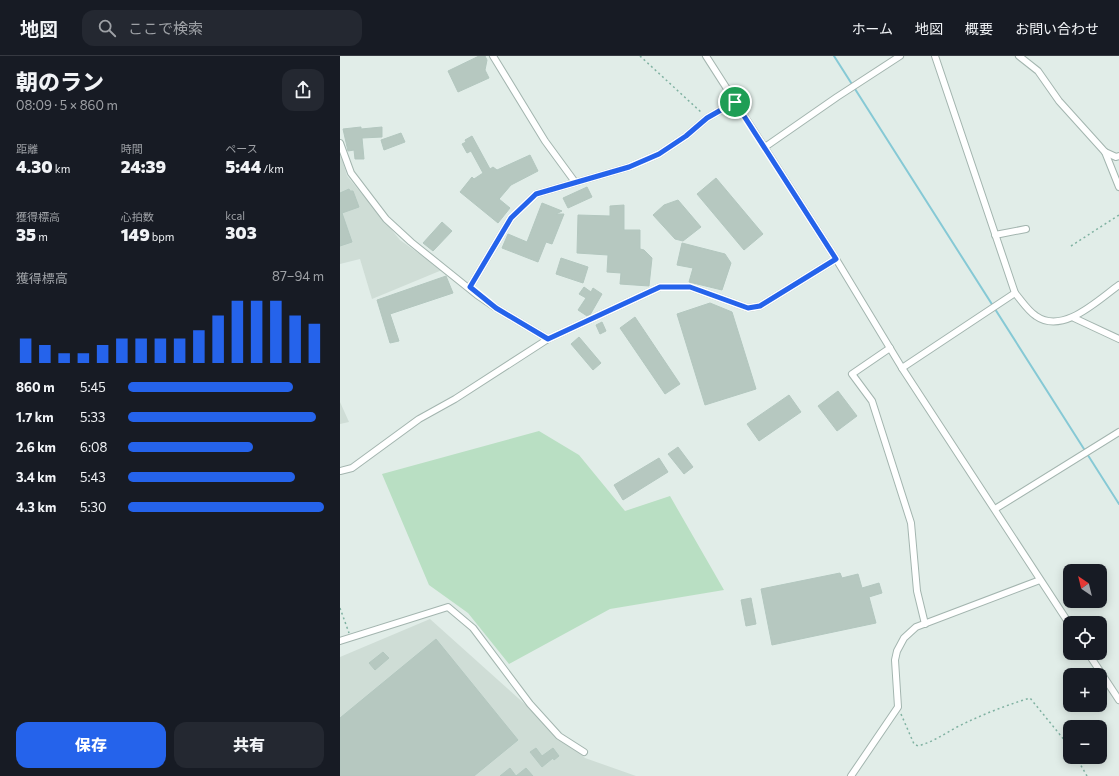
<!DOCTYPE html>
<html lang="ja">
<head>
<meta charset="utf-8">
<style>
  body { margin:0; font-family:Commissioner,"Noto Sans JP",sans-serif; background:#242831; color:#f1f3f6; height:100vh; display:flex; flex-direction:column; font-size:15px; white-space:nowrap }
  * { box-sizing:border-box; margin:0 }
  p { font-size:13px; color:#9ea1a6 }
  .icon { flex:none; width:22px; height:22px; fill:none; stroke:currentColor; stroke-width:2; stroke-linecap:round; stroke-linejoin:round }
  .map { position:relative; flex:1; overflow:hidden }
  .panel { display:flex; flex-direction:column; background:#171b24; width:340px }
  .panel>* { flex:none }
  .needle { width:26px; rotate:325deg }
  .fabs { position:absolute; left:723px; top:508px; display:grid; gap:8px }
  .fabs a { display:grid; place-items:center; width:44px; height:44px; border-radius:8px; background:#171b24; box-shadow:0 2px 10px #0003; font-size:20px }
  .pin { position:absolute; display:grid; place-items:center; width:34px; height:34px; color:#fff; margin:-17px; border:2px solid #fff; border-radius:50%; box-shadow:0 1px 4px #0007 }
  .round { display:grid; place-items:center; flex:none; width:42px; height:42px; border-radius:12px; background:#242831 }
  .overview { display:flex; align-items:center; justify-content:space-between; height:68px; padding:0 16px }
  h1 { font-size:22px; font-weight:800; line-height:30px }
  .figures { display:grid; grid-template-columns:repeat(3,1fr); gap:6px; height:68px; padding:4px 16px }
  .figures div { display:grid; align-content:center }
  .figures b { font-size:17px; font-weight:800 }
  .figures small { font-size:11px; font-weight:400 }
  .figures p { font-size:11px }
  .chart { height:112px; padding:8px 16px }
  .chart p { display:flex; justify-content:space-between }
  .chart svg { width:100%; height:72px; margin-top:4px; stroke:#2563eb; stroke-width:6 }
  .action { display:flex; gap:8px; margin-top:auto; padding:8px 16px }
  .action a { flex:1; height:46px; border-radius:12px; background:#2563eb; color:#fff; font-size:16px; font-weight:800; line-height:46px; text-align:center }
  .action a+a { background:#242831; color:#f1f3f6 }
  ul { padding:0 16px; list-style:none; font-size:13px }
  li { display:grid; grid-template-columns:64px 48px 1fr; align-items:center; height:30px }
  li i { height:10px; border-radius:5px; background:#2563eb }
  header { display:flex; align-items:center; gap:24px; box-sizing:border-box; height:56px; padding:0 20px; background:#171b24; border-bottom:1px solid #363941 }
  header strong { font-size:19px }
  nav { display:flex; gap:22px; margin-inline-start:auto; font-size:14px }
  .search { width:280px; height:36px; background:#242831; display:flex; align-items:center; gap:10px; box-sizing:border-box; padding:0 14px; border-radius:12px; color:#9ea1a6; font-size:15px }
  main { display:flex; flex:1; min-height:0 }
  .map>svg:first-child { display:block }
  .built { fill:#cfddd6 }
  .green { fill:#b9dfc3 }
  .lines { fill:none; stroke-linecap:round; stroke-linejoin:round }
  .stream { stroke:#86c9d5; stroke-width:2 }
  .building { fill:#b6c8c0; stroke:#b3c7bf }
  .minor-casing { stroke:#a3b5af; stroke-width:8 }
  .path { stroke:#80b2a2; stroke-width:1.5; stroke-dasharray:2 3; stroke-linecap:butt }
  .minor { stroke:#fff; stroke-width:6 }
  .route-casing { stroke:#fff; stroke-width:8 }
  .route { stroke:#2563eb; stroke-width:5 }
</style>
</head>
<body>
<header>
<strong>地図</strong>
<div class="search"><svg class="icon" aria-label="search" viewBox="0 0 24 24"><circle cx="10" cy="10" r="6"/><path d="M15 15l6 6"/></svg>ここで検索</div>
<nav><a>ホーム</a><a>地図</a><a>概要</a><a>お問い合わせ</a></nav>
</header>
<main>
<section class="panel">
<div class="overview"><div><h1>朝のラン</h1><p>08:09 · 5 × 860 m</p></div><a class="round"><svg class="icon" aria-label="share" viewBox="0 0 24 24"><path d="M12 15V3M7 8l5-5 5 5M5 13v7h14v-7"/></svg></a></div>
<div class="figures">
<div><p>距離</p><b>4.30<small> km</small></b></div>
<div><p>時間</p><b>24:39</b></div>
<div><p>ペース</p><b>5:44<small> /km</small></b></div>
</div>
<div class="figures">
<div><p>獲得標高</p><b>35<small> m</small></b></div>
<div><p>心拍数</p><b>149<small> bpm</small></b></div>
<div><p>kcal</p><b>303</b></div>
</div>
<div class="chart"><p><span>獲得標高</span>87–94 m</p>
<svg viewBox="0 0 160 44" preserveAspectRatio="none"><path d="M5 44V29M15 44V33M25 44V38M35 44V38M45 44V33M55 44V29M65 44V29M75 44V29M85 44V29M95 44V24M105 44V15M115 44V6M125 44V6M135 44V6M145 44V15M155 44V20"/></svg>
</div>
<ul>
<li><b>860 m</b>5:45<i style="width:84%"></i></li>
<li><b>1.7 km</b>5:33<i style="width:96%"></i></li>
<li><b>2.6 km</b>6:08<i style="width:64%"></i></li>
<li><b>3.4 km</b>5:43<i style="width:85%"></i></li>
<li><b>4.3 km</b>5:30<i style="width:100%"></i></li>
</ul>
<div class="action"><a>保存</a><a>共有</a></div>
</section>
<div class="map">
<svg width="779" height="720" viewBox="0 0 779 720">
  <rect width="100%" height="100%" fill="#e1ede8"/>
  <g class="built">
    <polygon points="0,95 7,120 60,184 102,214 32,243 20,203 0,208"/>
    <polygon points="0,346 9,366 0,368"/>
    <polygon points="90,563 245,702 296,720 0,720 0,601"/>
  </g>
  <polygon class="green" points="199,375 239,399 285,455 330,440 384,534 270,553 169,608 128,557 89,529 42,418"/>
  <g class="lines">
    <polyline class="stream" points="494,0 779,448"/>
  </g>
  <g class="building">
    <polygon points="139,0 145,0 147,4 145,14 149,22 118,36 108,15"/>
    <polygon points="21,71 21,73 42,71 42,81 22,82 24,103 15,103 14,94 8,95 3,73"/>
    <polygon points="61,77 65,86 44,94 41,84"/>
    <polygon points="132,80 150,113 153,111 157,114 190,99 198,115 171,129 159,143 170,152 158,167 120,136 132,121 134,123 143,117 131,95 127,97 122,88 126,86 125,84"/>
    <polygon points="376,122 423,178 404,194 357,138"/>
    <polygon points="247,131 252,141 228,152 223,142"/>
    <polygon points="9,133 10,135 13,135 19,151 2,157 12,186 0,190 0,137"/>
    <polygon points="338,144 361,171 343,185 335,183 313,159 324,149"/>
    <polygon points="202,147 222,155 216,158 224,158 212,188 206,186 198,206 162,192 168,178 187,186"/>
    <polygon points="284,149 284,174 300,174 300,193 304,194 312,202 309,230 280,228 281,217 267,216 268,199 237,197 238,159 270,160 270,150"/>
    <polygon points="102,166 112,175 93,195 83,187"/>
    <polygon points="342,187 385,198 391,207 382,234 349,226 353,212 337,209"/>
    <polygon points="221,202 248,211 243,227 216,218"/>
    <polygon points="106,220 113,237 50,258 59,285 50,287 37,244"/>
    <polygon points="244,231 251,236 253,232 262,238 250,259 247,260 238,254 246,242 239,238"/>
    <polygon points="370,247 392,256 416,333 365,349 337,258"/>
    <polygon points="295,261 340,328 325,338 280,272"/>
    <polygon points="262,266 266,275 260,278 256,269"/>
    <polygon points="239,281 261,307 253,314 231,288"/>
    <polygon points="498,335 517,360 497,375 478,350"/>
    <polygon points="449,339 461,356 419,385 407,368"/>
    <polygon points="338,391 353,411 344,418 328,398"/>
    <polygon points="319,402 328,416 283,444 274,429"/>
    <polygon points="500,517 502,522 518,518 522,532 539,527 542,537 529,541 536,567 432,589 421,533"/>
    <polygon points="411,542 416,568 406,570 401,544"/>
    <polygon points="96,583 178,684 134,720 0,720 0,662"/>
    <polygon points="43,596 49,602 35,614 29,607"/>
    <polygon points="196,692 202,700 213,692 219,700 214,704 213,702 202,711 190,696"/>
    <polygon points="170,712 176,720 186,712 193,720 160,720"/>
  </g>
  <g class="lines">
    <defs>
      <g id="minor">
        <polyline points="153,0 205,85 235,126"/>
        <polyline points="366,0 496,203 562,312 730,569"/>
        <path d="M 595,0 L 675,237 C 681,244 688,255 696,260 C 723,279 758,244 779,229"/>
        <polyline points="679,0 698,15 719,45 765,96 776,101 779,100"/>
        <polyline points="0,87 11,117 46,163 71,186 137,239 156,252 208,283"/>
        <polyline points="425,91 497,41 560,0"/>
        <polyline points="765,96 779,131"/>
        <polyline points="655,179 686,173"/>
        <polyline points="130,231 171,162 196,138 289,111 319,98 346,80 367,62 395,46"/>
        <polyline points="734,262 779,283"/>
        <polyline points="550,292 512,318 532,345 571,467 577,535 585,568"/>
        <polyline points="562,312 675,237"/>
        <polyline points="0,415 12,412 79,363 115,343 208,283 320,231 350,231 408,252 420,250 496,203"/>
        <polyline points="655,453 779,376"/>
        <polyline points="0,585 108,551 133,572 190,648 219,680 244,696"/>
        <polyline points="748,597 779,644"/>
        <polyline points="511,720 558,651 555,604 557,595 564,582 576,571 700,524"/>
      </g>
    </defs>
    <use href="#minor" class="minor-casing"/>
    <g class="path">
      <polyline points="300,0 362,57"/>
      <polyline points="731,190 779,159"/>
      <polyline points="0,552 9,577"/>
      <path d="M 561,658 L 574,688 L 578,690 C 593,686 604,678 617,671 C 641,659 664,650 690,642 L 730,691"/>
      <polyline points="736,701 747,720"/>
    </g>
    <use href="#minor" class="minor"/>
  </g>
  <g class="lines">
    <defs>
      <polygon id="route" points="395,46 496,203 420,250 408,252 350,231 320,231 208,283 156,252 130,231 171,162 196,138 289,111 319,98 346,80 367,62"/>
    </defs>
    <use href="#route" class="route-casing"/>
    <use href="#route" class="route"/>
  </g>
</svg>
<div class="fabs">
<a><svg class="needle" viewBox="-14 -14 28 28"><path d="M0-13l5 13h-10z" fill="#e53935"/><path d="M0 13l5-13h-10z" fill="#9ea1a6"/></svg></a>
<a><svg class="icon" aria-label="locate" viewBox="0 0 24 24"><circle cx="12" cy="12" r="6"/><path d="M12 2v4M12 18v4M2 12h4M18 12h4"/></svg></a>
<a>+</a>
<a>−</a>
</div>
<div class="pin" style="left:395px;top:46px;background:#1e9e55"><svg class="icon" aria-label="arrive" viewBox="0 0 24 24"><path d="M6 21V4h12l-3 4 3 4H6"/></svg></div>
</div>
</main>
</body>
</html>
